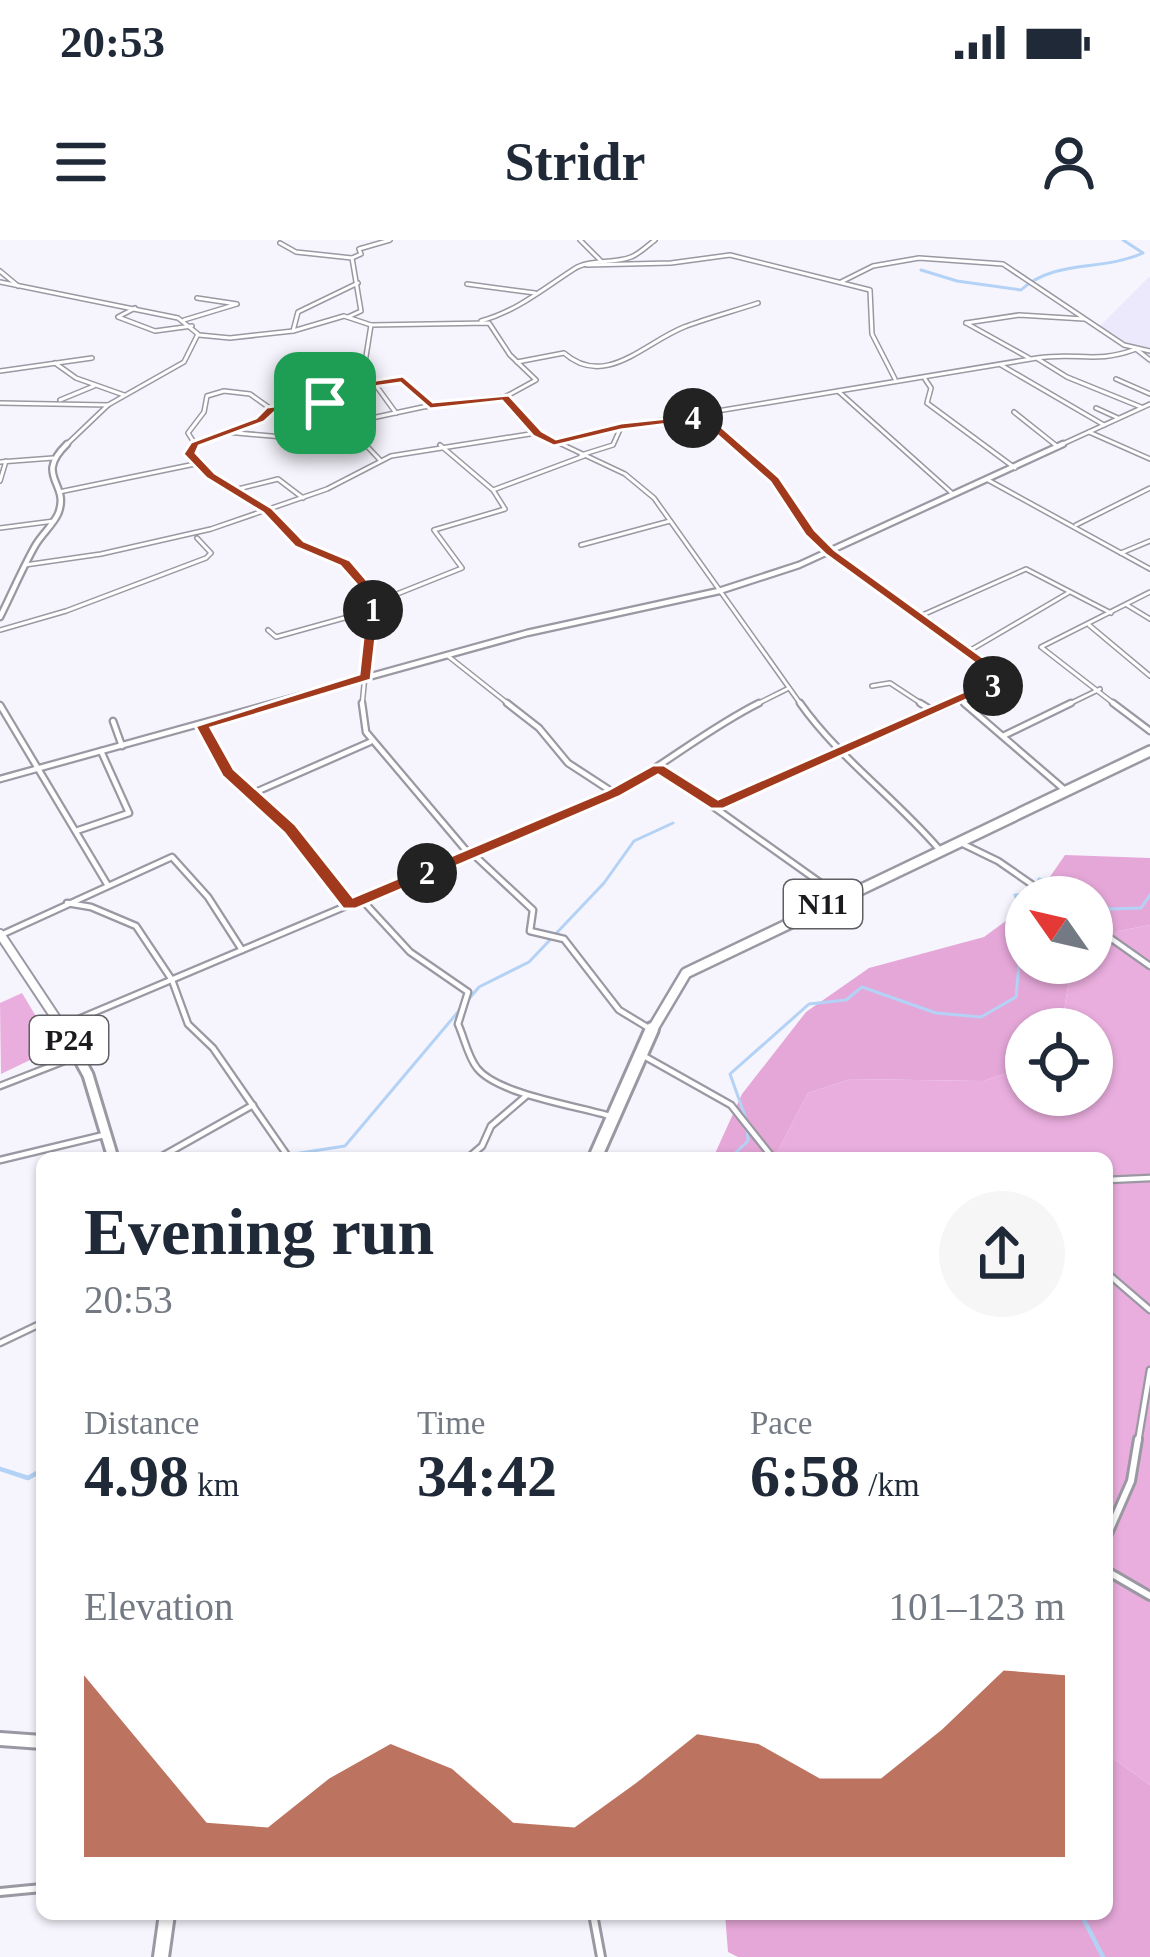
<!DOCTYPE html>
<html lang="en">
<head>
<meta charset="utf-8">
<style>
  body { margin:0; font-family:"Times New Roman",serif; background:#f6f6f7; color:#1f2937; height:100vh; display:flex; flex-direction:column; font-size:45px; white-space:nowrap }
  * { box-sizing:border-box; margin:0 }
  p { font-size:39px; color:#747a83 }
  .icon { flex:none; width:66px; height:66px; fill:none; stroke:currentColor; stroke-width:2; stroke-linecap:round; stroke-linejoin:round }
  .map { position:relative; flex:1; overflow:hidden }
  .details { position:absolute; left:36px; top:912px; width:1077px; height:768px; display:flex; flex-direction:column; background:#fff; border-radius:18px; box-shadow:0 3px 9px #0004 }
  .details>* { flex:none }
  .needle { width:78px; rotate:304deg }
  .buttons { position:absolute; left:1005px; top:636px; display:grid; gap:24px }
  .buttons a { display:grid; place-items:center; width:108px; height:108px; border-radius:50%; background:#fff; box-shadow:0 3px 9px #0004; font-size:60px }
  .pin { position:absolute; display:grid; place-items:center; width:102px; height:102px; color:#fff; margin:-51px; border-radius:24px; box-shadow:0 6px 18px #0006 }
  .km { position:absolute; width:60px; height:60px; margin:-30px; border-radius:50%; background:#222; color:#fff; font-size:33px; line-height:60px; text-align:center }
  .round { display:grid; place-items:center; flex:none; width:126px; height:126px; border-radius:63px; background:#f6f6f7 }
  .headline { display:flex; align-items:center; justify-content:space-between; height:204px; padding:0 48px }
  h1 { font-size:66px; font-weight:700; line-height:90px }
  .stats { display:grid; grid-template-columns:repeat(3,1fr); gap:18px; height:204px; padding:12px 48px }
  .stats div { display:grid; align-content:center }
  .stats b { font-size:60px; font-weight:700 }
  .stats small { font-size:33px; font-weight:400 }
  .stats p { font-size:33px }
  .chart { height:336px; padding:24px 48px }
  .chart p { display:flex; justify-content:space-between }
  .chart svg { width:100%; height:216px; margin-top:12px; fill:#a1391c; opacity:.7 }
  .status { display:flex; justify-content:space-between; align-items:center; height:84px; padding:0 60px; background:#fff; direction:ltr }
  .status svg { height:33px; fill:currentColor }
  header { display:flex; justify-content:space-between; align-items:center; height:156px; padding:0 48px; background:#fff; font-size:54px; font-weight:700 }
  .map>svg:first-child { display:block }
  .built { fill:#ebe9fb }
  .green { fill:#eaaede }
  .forest { fill:#e5a7d8 }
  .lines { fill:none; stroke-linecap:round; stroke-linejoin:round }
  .stream-far1 { stroke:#b3d2f5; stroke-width:3 }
  .stream { stroke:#b3d2f5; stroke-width:4.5 }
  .minor-far2-casing { stroke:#9a98a2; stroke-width:6 }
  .minor-far1-casing { stroke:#9a98a2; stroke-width:9 }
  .minor-casing { stroke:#9a98a2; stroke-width:12 }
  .tertiary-far1-casing { stroke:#9a98a2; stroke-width:6 }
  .tertiary-casing { stroke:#9a98a2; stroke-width:9 }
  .primary-far2-casing { stroke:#9a98a2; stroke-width:12 }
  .primary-far1-casing { stroke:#9a98a2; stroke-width:15 }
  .primary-casing { stroke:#9a98a2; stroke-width:18 }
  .trunk-far2-casing { stroke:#9a98a2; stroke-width:14 }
  .trunk-far1-casing { stroke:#9a98a2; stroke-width:18 }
  .trunk-casing { stroke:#9a98a2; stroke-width:20 }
  .minor-far2 { stroke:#fff; stroke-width:3 }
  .minor-far1 { stroke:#fff; stroke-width:4.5 }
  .minor { stroke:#fff; stroke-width:6 }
  .tertiary-far1 { stroke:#fff; stroke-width:3 }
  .tertiary { stroke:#fff; stroke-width:4.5 }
  .primary-far2 { stroke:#fff; stroke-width:8 }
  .primary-far1 { stroke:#fff; stroke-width:9 }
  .primary { stroke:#fff; stroke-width:12 }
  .trunk-far2 { stroke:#fff; stroke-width:9 }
  .trunk-far1 { stroke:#fff; stroke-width:12 }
  .trunk { stroke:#fff; stroke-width:14 }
  .route { fill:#a1391c; stroke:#fff; stroke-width:3; fill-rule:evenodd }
  .labels { text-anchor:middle; stroke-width:9; stroke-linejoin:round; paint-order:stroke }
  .shield { fill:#fff; stroke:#5f5f62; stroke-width:3 }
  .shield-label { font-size:30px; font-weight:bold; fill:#1b1a1e }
</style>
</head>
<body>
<div class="status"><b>20:53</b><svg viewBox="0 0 49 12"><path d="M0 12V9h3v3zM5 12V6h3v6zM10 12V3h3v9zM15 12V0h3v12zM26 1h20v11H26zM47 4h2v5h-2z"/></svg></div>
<header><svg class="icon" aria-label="menu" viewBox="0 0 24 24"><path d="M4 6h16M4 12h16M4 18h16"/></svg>Stridr<svg class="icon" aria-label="person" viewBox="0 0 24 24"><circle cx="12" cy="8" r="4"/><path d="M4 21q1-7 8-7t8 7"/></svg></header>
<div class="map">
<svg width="1150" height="1717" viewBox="0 0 1150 1717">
  <rect width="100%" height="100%" fill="#f6f5fd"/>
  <polygon class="built" points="1149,37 1150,37 1150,125 1100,86"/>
  <g class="green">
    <polygon points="1150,685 1150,1545 1107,1514 1107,918 774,918 808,853 851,839 983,841 1026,827 1026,855 1092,855 1092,789 1061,789 1071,728 1092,723 1092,712 1118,691"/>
    <polygon points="22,753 55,808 1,834 0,763"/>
  </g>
  <g class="forest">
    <polygon points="1065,615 1150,618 1150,685 1118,691 1092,712 1092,657 1036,657"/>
    <polygon points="1026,666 1026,723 1077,723 1071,728 1061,789 1026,789 1026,827 983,841 851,839 808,853 774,918 713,918 742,854 806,772 869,728 984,697"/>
    <polygon points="1107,1514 1150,1545 1150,1717 738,1717 728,1712 725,1674 1107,1674"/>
  </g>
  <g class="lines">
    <g class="stream-far1">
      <path d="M 921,30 L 957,41 L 1021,50 C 1054,19 1101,32 1143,13 L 1123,0"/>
      <polyline points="1092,662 1110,669 1141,668 1150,655"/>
      <polyline points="1026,682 1015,655 1034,653 1039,639 1061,644 1083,657"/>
      <polyline points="746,879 730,834 809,764 846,760 862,747 936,773 981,777 1016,757 1019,724 1026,722"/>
      <polyline points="268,918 345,906 479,747 529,722 604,643 634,601 673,583"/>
      <polyline points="730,918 748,901 747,889"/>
    </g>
    <g class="stream">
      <polyline points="0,1229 28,1238 42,1230"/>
      <polyline points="1081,1674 1103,1717"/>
    </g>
    <defs>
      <g id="minor-far2">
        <polyline points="580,0 602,22"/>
        <polyline points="280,3 296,12 352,18 361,71 348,77"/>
        <polyline points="352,18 361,14 359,9 390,0"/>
        <polyline points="587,25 671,23 730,15 870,50 872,94 895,139"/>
        <polyline points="0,31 18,46"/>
        <polyline points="841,42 873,26 919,18 1003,24 1124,105 1150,111"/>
        <polyline points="467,44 535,53"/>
        <polyline points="135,68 118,77 155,91 192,86"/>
        <polyline points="184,80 237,64 197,58"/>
        <path d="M 481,81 C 517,71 543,49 574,29 C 589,19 613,24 631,17 C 639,14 648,5 655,0"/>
        <polyline points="966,83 1019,75 1084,79"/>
        <polyline points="966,83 1029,118"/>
        <polyline points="371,85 364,129 396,173"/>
        <polyline points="293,91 298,72 358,43"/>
        <polyline points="199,95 230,98 293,91 344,76 371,85 489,83 510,115 536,140 505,157 423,167 283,197 226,192"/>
        <polyline points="1136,109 1150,120"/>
        <polyline points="1038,119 1067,137 1141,167"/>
        <path d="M 517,122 L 564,113 C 605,149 644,103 684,87 C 708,78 734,71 758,63"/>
        <polyline points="55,123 76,138 124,155"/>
        <polyline points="1001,125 1104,185"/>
        <polyline points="0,131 92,118"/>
        <polyline points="925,139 931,148 927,163 1015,228"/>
        <polyline points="1116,139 1150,154"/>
        <polygon points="224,151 250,154 271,169 260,180 195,204 188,193 204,172 207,156"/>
        <polyline points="838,151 953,254"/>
        <polyline points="505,157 538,193 625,234 654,258 802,466"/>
        <polyline points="60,160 94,146"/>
        <polyline points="0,163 108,165"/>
        <polyline points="1096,168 1118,178"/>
        <polyline points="271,169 328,162 336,149 403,139 430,166"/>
        <polyline points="1014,172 1058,207"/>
        <polyline points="703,177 775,239 810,292 831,313 1006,439 945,466"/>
        <polyline points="347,185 380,220"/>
        <polyline points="1089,192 1150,219"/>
        <path d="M 554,203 L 621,187 L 1037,118 C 1079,112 1096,124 1136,109"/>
        <polyline points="195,204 189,211 195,224"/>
        <polyline points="440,205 493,250"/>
        <polyline points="581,215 613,205 621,187"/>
        <polyline points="0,222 53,218"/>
        <polyline points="988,240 1150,329"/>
        <polyline points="0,241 6,221"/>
        <polyline points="234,250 278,239 303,258"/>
        <polyline points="59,252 195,224 268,271 299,304 345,323 369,350 372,364"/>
        <polyline points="1076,285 1150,248"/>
        <polyline points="0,288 54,281"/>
        <polyline points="581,305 670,281"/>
        <polyline points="1121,313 1150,301"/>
        <polyline points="25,325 101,314 211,289 327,249 391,216 536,193"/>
        <polyline points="1127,365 1150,379"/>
        <polyline points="918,377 1026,329 1111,373"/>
        <polyline points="1089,385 1150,436"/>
        <polyline points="0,390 66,371 206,318 211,313 197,298"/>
        <polyline points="268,390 276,397 373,370"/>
        <polyline points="969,411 1068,353"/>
        <polyline points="448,416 511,466"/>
        <polyline points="872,446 890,443 925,466"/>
        <polyline points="961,460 968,466"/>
        <polyline points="362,466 372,364 462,328 434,290 505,269 493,250 584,216"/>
        <polyline points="753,466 789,448"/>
        <polyline points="1065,466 1100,449"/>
        <polyline points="1117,466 1041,407 1150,352"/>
      </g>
      <g id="minor-far1">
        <polyline points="362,463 366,492 470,615"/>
        <polyline points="507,463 539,488 568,523 614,553"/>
        <path d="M 800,463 C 838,517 894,557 938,608"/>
        <polyline points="920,463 933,471"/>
        <polyline points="964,463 1066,551"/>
        <polyline points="1113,463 1150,491"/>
        <polyline points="0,465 107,644"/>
        <polyline points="113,481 122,506"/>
        <polyline points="202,486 228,532 290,589 350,665"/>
        <polyline points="1003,496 1071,463"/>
        <polyline points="659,528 839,656"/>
        <polyline points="249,555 370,502"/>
        <polyline points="717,566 952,463"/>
        <polyline points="76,591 129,573 101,511"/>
        <polyline points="963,604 998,621 1050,657"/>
        <polyline points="473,614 533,670 530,691 564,699 619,770 647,787"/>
        <path d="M 363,661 L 410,712 L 468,752 L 458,784 C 464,797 468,817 477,828 C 497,854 577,866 610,876"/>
        <polyline points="67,663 91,667 136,686 172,740 188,784 213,808 289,918"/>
        <polyline points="1092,685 1150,726"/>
        <polyline points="1,695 172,617 208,657 242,710"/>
        <path d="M 62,786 L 614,553 C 665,525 707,489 759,463"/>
        <polyline points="644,816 731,865 773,918"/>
        <polyline points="0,846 77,816"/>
        <polyline points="159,918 253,865"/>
        <polyline points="468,918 482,906 491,886 526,856"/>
        <polyline points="0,920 104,895"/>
        <polyline points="1107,940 1150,938"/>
        <polyline points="1107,1033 1150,1070"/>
        <polyline points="0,1103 42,1083"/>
        <polyline points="1138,1202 1150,1130"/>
      </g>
      <g id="minor">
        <polyline points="1107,1296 1131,1241 1138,1199"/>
        <polyline points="1107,1331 1150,1356"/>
        <polyline points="0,1652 42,1648"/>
        <polyline points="593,1674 601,1717"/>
      </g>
      <g id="tertiary-far1">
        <polyline points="0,42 178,78 198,94 184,122 108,165 64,207"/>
        <polyline points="1056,207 1150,164"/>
      </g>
      <g id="tertiary">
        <path d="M 0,377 C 12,353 22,329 35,306 C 41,295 53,285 58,274 C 71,243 33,237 67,204"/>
        <polyline points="0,539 527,393 719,351 799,325 1063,204"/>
      </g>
      <polyline id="primary-far2" points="0,694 65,792"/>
      <polyline id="primary-far1" points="63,789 88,835 113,918"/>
      <polyline id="primary" points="0,1499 42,1502"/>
      <polyline id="trunk-far2" points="651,792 686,733 1150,511"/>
      <polyline id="trunk-far1" points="595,918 652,789"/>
      <polyline id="trunk" points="161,1717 167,1674"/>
    </defs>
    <use href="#minor-far2" class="minor-far2-casing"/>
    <use href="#minor-far1" class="minor-far1-casing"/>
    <use href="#minor" class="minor-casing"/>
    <use href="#tertiary-far1" class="tertiary-far1-casing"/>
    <use href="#tertiary" class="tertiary-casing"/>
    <use href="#primary-far2" class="primary-far2-casing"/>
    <use href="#primary-far1" class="primary-far1-casing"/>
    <use href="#primary" class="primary-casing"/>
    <use href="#trunk-far2" class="trunk-far2-casing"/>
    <use href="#trunk-far1" class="trunk-far1-casing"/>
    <use href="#trunk" class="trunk-casing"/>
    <use href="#minor-far2" class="minor-far2"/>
    <use href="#minor-far1" class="minor-far1"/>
    <use href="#minor" class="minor"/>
    <use href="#tertiary-far1" class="tertiary-far1"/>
    <use href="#tertiary" class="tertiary"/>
    <use href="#primary-far2" class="primary-far2"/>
    <use href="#primary-far1" class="primary-far1"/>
    <use href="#primary" class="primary"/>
    <use href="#trunk-far2" class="trunk-far2"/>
    <use href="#trunk-far1" class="trunk-far1"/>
    <use href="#trunk" class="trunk"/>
  </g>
  <path class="route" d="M 403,136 L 433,162 L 509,155 L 542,191 L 556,199 L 621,183 L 707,174 L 779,237 L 815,290 L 835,310 L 1013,439 L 723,569 L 711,569 L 658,535 L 619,557 L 356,669 L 343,669 L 284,593 L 222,536 L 195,486 L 359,434 L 366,370 L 362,351 L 340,326 L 295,307 L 263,273 L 206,238 L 183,214 L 191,202 L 256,178 L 267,167 L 321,160 L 336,146 ZM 400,143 L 430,169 L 502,161 L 533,196 L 554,206 L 621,190 L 700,180 L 770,242 L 805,295 L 826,315 L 995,438 L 718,559 L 664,525 L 653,525 L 608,550 L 353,657 L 296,585 L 234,529 L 211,488 L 371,440 L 379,370 L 373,347 L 350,320 L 304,301 L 272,268 L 215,233 L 196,213 L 199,206 L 264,182 L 275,172 L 325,166 L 339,152 Z"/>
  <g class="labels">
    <g class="shield">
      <rect x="784" y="640" width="78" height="48" rx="9"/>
      <rect x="30" y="776" width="78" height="48" rx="9"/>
    </g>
    <g class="shield-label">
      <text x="823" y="674">N11</text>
      <text x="69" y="810">P24</text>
    </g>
  </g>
</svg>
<div class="buttons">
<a><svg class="needle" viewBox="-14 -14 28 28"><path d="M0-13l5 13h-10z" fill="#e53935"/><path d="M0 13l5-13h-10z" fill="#747a83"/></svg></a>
<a><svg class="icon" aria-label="locate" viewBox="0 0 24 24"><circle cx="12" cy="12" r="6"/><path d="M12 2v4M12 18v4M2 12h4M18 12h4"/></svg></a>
</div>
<div class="pin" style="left:325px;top:163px;background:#1e9e55"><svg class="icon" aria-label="arrive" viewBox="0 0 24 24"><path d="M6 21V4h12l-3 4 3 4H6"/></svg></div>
<b class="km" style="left:373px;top:370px">1</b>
<b class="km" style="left:427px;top:633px">2</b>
<b class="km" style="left:993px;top:446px">3</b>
<b class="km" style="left:693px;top:178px">4</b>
<section class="details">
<div class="headline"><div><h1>Evening run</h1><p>20:53</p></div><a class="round"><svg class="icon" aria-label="share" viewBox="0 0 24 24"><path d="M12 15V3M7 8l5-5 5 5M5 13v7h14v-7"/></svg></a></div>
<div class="stats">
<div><p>Distance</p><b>4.98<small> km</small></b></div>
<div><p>Time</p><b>34:42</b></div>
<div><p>Pace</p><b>6:58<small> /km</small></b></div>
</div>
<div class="chart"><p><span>Elevation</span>101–123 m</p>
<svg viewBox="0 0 160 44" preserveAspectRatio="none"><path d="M0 44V7L10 22L20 37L30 38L40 28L50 21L60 26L70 37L80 38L90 29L100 19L110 21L120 28L130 28L140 18L150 6L160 7V44z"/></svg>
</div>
</section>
</div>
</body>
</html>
